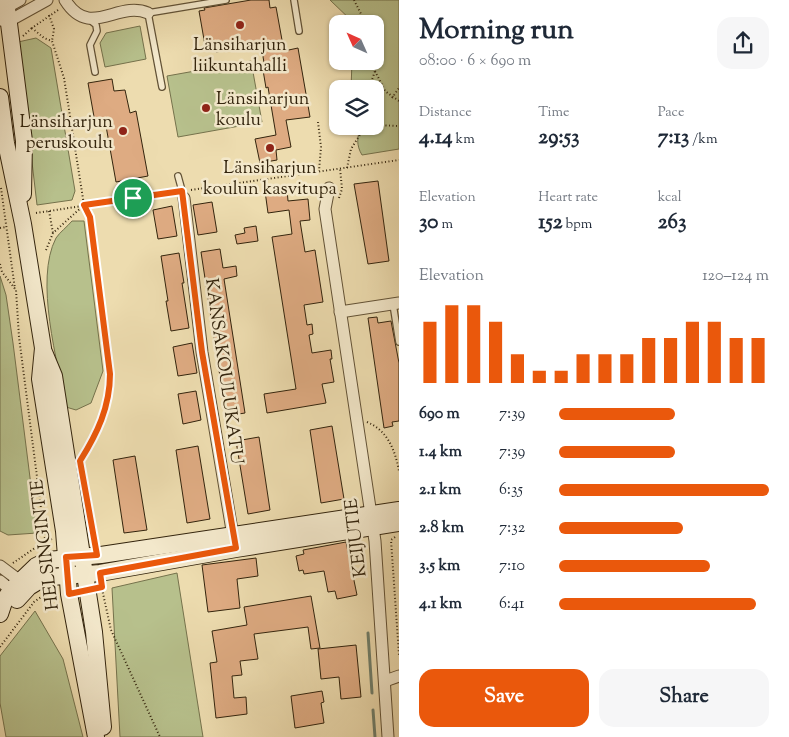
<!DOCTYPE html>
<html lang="en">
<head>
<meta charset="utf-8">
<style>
  body { margin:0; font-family:"Sorts Mill Goudy",serif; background:#f6f6f7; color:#1f2937; height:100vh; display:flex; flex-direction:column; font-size:19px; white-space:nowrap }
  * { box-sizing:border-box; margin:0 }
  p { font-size:16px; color:#747a83 }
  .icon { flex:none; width:28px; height:28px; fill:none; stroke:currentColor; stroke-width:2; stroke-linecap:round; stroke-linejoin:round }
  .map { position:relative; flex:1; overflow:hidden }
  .drawer { display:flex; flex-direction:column; background:#fff; width:390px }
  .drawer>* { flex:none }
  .needle { width:32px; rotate:315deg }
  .controls { position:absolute; left:329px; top:15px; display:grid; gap:10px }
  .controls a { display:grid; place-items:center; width:55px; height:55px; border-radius:10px; background:#fff; box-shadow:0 1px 4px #0004; font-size:25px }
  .pin { position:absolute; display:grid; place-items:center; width:42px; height:42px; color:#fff; margin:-21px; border:2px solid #fff; border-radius:50%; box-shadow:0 1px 5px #0007 }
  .round { display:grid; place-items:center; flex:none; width:52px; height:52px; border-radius:15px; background:#f6f6f7 }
  .headline { display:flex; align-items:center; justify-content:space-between; height:85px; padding:0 20px }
  h1 { font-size:28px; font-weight:700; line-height:38px }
  .stats { display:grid; grid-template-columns:repeat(3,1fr); gap:8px; height:85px; padding:5px 20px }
  .stats div { display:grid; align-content:center }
  .stats b { font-size:21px; font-weight:700 }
  .stats small { font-size:14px; font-weight:400 }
  .stats p { font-size:14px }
  .chart { height:140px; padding:10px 20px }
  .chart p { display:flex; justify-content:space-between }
  .chart svg { width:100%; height:90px; margin-top:5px; stroke:#ea580c; stroke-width:6 }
  .button { display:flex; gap:10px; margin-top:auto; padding:10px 20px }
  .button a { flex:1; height:58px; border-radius:15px; background:#ea580c; color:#fff; font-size:20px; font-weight:700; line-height:58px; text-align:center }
  .button a+a { background:#f6f6f7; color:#1f2937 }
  ul { padding:0 20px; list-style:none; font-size:16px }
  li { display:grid; grid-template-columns:80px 60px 1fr; align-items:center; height:38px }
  li i { height:12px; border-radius:6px; background:#ea580c }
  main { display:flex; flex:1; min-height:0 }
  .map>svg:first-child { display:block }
  .green { fill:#b7c08c; stroke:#75724c }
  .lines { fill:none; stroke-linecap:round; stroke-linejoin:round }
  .stream { stroke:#707f6b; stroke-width:3 }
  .building { fill:#deab82; stroke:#33240d }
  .lane-casing { stroke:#625236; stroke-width:8 }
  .street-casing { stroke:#625236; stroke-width:13 }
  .secondary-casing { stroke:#33240d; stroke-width:18 }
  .path { stroke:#33240d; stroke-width:2; stroke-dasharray:1 2.5; stroke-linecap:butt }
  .lane { stroke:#f3e8cb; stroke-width:5.5 }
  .street { stroke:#f3e8cb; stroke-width:11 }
  .secondary { stroke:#f3e8cb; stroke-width:16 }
  .route-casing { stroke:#fff; stroke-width:10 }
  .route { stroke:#ea580c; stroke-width:6 }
  .poi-dot { fill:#8f2418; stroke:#f3e8cb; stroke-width:2 }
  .labels { text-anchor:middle; stroke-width:5; stroke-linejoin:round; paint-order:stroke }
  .poi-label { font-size:18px; fill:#33240d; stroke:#f3e8cb }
  .street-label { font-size:18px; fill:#33240d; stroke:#f3e8cb }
</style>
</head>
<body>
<main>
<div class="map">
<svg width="399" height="737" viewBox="0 0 399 737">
  <rect width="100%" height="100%" fill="#eddcaf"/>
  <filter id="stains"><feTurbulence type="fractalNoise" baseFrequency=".004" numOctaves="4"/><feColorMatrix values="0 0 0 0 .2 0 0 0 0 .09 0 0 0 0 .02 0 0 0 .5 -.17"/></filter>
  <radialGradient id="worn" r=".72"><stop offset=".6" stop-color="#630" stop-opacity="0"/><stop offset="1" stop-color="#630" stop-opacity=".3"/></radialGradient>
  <g class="green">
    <path d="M 330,0 L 399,0 L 399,149 L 362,155 C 356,145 357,137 361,126 L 375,126 L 375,89 L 351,89 L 352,61 L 375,61 L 375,24 L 355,24 Z"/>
    <polygon points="140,26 146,59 105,67 100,43 106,33"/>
    <polygon points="36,38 51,48 75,191 72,200 37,205 18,42"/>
    <polygon points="251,61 262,122 178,137 167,76"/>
    <path d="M 72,221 L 84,221 L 103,371 L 91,403 L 76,410 L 66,407 C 58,363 34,280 56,238 C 60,232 67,227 72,221 Z"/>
    <polygon points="0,276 6,295 13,343 37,533 8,535 0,531"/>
    <polygon points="177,573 203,737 120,737 112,588"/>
    <polygon points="35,611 63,659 83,737 6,737 0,703 0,656"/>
  </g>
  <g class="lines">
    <g class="stream">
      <polyline points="368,633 372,693"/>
      <polyline points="373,710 375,737"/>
    </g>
  </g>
  <g class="building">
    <polygon points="251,0 269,0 270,8 276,7 284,51 298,48 310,117 286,120 291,147 276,150 277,160 260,163 255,139 276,135 268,87 266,88 263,70 265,69 261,44 216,52 215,49 206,51 199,11 205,10 204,8"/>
    <polygon points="112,79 114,91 125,90 130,113 136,111 148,176 116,182 106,126 96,128 88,83"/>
    <polygon points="378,181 389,261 368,264 354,184"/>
    <polygon points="287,189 288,201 308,199 310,220 300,221 305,252 315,250 323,302 304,305 307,325 312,324 313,334 309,335 312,353 331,350 332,359 330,359 334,382 322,384 326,403 267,413 264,394 296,389 272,237 292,234 289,210 268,213 265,191"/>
    <polygon points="212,202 217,232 198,235 193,205"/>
    <polygon points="172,206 177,236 158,239 153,210"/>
    <polygon points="256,226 258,241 237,244 235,235 245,233 244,228"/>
    <polygon points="220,249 223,268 236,266 237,276 224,279 245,413 226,416 201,252"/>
    <polygon points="179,253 184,283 182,283 189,328 171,331 166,301 168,301 161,256"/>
    <polygon points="377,317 378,323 391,321 399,363 399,421 392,422 393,426 384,428 368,318"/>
    <polygon points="192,343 197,373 178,376 173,347"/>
    <polygon points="196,391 201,420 183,424 178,394"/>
    <polygon points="332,426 344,499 321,503 310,430"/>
    <polygon points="259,437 270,510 248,514 236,441"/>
    <polygon points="198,446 210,519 187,523 176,450"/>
    <polygon points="135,456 147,530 124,533 113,460"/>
    <polygon points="346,542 357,595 337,599 335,591 328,592 324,571 304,574 303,570 299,571 296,556 304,554 303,550"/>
    <polygon points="256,558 258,576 237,579 240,608 208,612 202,565"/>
    <polygon points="311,596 320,648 311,649 308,627 254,634 258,659 240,661 242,675 232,676 234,698 246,697 247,714 216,718 210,663 217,662 212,631 247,625 244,607"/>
    <polygon points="356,645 361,697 341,699 339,677 321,679 318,649"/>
    <polygon points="322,691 324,702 321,703 324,723 295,728 291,696"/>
  </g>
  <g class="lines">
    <defs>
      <g id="lane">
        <polyline points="294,0 299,31"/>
        <polyline points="90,20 96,25 97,31 90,45 95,72"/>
        <polyline points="162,87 148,13 226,0"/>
        <polyline points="178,176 184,198"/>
        <polyline points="393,304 399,342"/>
      </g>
      <g id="street">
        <path d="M 65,0 C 90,40 117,0 148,13"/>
        <polyline points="2,10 20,0"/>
        <polyline points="0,20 9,21 47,0"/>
        <polyline points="329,188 325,209 375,541 388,737"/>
        <polyline points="184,198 202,352 234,542"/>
        <polyline points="340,312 399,303"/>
        <polyline points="0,566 20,581 24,592 11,590 0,581"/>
        <polyline points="385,681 399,676"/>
      </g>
      <g id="secondary">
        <polyline points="6,0 24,141 23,194"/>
        <polyline points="0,97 6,143 23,224 43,348 40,379 64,531 69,594 96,737"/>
        <polyline points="44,352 54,376 94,632 103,727"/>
        <polyline points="17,600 29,587 39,581 52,577 100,573 236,549 399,523"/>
        <polyline points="0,614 5,599 11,590 36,566 48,560 101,555 399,510"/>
      </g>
    </defs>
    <use href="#lane" class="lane-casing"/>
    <use href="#street" class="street-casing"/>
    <use href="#secondary" class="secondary-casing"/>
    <g class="path">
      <polyline points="354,0 366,24"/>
      <path d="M 58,10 L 32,28 L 44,38 L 52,41 L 64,78 L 84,205 L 90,217 L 110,374 C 110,406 98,433 81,459"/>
      <polyline points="49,15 54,29 52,41"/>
      <polyline points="23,36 32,28"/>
      <polyline points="375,71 385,91 399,101"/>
      <polyline points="369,89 375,71 374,61"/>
      <polyline points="392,98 399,88"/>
      <polyline points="318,122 321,147 319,171"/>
      <polyline points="375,125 399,126"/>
      <polyline points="347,168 351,149 361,133 363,126"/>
      <polyline points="1,188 15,289"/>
      <polyline points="191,190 399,160"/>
      <polyline points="339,198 342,189 340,168"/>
      <polyline points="49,211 53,233"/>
      <polyline points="36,213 174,192"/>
      <polyline points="0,228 6,227"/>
      <polyline points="46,250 53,233 84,205"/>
      <polyline points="0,264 2,272 16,290 19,337 46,547"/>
      <path d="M 367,422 C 388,431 395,450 399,471"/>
      <polyline points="90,515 95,542"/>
      <polyline points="395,537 391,540 399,655"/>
      <polyline points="13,563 45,541 52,539"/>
      <polyline points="102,589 111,630 160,737"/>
      <polyline points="0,647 34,602 44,595 55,596"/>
    </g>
    <use href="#lane" class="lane"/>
    <use href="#street" class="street"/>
    <use href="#secondary" class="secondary"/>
  </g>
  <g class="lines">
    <defs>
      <path id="route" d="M 182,191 L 202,352 L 236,548 L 100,573 L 102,587 L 69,594 L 66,557 L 97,555 L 80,461 C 97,434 110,407 110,374 L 90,217 L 84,205 Z"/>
    </defs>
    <use href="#route" class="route-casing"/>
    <use href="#route" class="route"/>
  </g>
  <g class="poi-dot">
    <circle cx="240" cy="25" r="5"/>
    <circle cx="206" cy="108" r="5"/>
    <circle cx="123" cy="131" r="5"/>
    <circle cx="270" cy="148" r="5"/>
  </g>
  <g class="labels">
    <g class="poi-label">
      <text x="240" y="50">Länsiharjun<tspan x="240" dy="21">liikuntahalli</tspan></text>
      <text x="216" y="104" text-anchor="start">Länsiharjun<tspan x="216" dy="21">koulu</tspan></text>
      <text x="113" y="127" text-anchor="end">Länsiharjun<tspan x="113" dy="21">peruskoulu</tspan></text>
      <text x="270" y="173">Länsiharjun<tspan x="270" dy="21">koulun kasvitupa</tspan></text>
    </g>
    <g class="street-label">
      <text transform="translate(225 371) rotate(82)" y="6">KANSAKOULUKATU</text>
      <text transform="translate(355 538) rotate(-97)" y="6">KEIJUTIE</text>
      <text transform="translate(44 545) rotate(-97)" y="6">HELSINGINTIE</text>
    </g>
  </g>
  <rect width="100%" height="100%" filter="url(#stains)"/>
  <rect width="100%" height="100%" fill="url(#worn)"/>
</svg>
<div class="controls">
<a><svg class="needle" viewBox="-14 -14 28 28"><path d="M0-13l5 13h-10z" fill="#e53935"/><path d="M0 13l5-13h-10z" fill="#747a83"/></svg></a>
<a><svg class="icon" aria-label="layers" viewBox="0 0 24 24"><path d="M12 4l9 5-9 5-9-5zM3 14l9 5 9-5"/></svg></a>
</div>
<div class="pin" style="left:133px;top:198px;background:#1e9e55"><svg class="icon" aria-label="arrive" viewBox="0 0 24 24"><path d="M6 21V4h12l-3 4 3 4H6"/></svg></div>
</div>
<section class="drawer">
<div class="headline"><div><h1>Morning run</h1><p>08:00 · 6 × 690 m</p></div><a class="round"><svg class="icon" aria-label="share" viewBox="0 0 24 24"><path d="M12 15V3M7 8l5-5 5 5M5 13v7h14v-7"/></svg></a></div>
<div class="stats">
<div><p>Distance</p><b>4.14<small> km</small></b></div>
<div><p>Time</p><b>29:53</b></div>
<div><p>Pace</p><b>7:13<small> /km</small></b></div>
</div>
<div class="stats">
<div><p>Elevation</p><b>30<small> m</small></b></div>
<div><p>Heart rate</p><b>152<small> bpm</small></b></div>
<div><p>kcal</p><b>263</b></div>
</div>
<div class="chart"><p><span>Elevation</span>120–124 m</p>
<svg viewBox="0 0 160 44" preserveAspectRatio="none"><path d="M5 44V14M15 44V6M25 44V6M35 44V14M45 44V30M55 44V38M65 44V38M75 44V30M85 44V30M95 44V30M105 44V22M115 44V22M125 44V14M135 44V14M145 44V22M155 44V22"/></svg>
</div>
<ul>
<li><b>690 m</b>7:39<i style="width:55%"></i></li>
<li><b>1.4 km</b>7:39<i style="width:55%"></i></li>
<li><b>2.1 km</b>6:35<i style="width:100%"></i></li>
<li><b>2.8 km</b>7:32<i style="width:59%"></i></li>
<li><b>3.5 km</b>7:10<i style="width:72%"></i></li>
<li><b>4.1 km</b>6:41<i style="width:94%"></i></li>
</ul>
<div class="button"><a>Save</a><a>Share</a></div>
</section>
</main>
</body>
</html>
